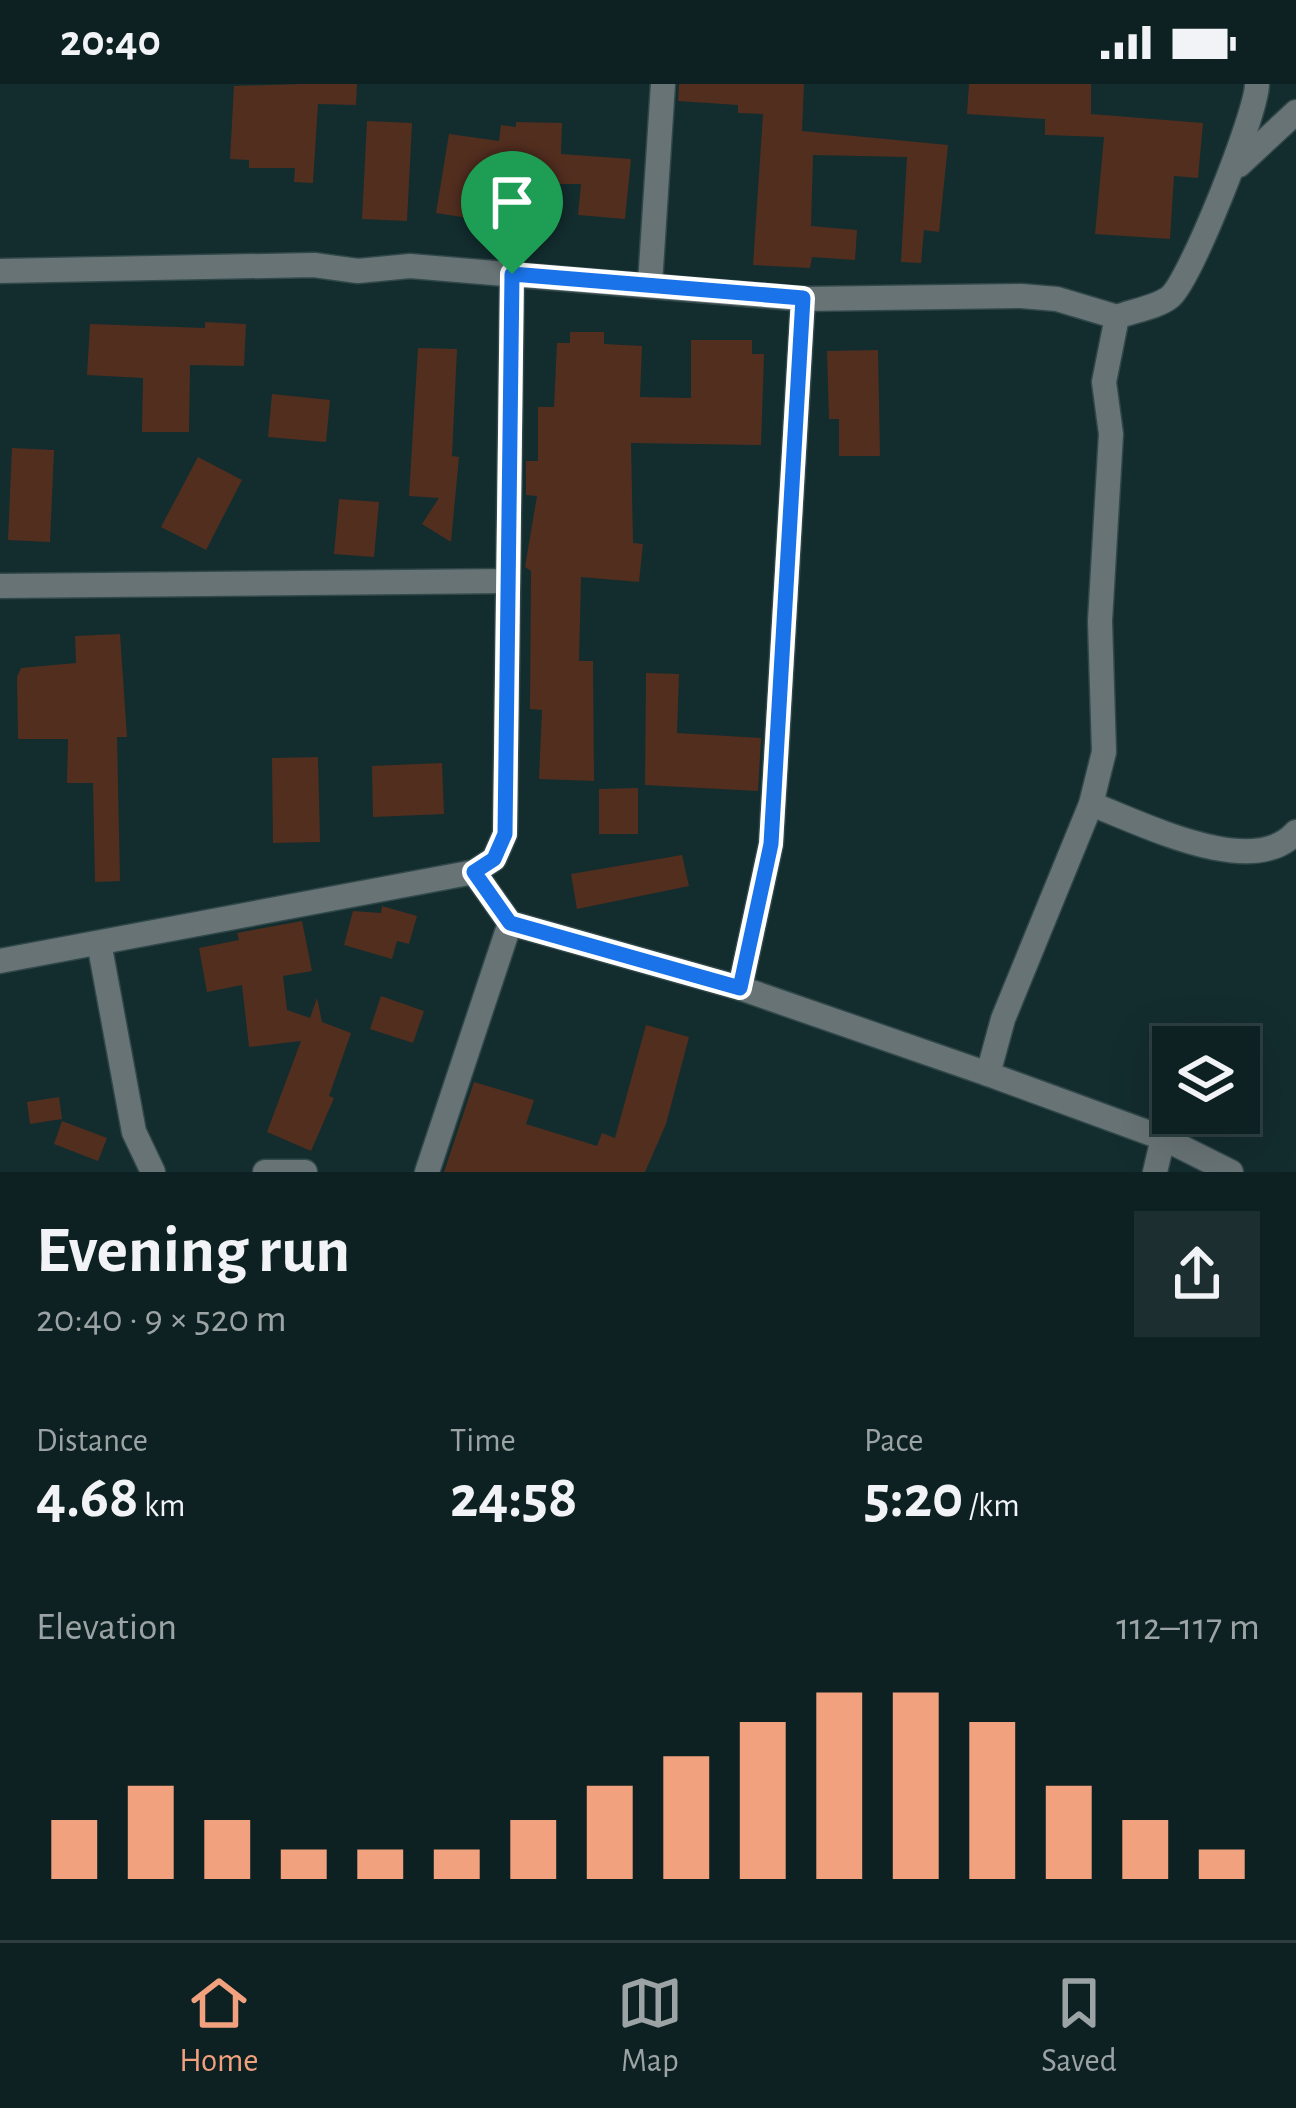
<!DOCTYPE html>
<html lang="en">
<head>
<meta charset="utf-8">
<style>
  body { margin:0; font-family:"Alegreya Sans",sans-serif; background:#1c2e2f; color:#f1f3f6; height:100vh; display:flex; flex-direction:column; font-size:45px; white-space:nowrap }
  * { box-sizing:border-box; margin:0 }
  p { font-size:39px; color:#9ba3a5 }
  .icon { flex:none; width:66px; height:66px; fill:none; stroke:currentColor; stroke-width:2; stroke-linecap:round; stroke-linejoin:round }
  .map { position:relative; height:1088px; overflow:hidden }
  .panel { display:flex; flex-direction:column; background:#0e2122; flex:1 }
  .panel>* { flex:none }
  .buttons { position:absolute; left:1152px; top:942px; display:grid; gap:24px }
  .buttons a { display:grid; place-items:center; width:108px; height:108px; border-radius:0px; background:#0e2122; box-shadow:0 12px 48px #0002,0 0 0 3px #2e3e40; font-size:60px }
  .pin { position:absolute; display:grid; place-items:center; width:102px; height:102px; color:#fff; margin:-123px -51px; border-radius:50% 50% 50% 0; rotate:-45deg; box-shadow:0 0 12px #0007 }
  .pin .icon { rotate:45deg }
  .round { display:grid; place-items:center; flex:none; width:126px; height:126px; border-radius:0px; background:#1c2e2f }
  .overview { display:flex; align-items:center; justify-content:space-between; height:204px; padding:0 36px }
  h1 { font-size:66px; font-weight:700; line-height:90px }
  .stats { display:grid; grid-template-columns:repeat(3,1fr); gap:18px; height:204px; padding:12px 36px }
  .stats div { display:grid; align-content:center }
  .stats b { font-size:60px; font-weight:700 }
  .stats small { font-size:33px; font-weight:400 }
  .stats p { font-size:33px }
  .chart { height:336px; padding:24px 36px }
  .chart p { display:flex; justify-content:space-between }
  .chart svg { width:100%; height:216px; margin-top:12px; stroke:#f2a17e; stroke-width:6 }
  .status { display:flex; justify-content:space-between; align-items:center; height:84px; padding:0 60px; background:#0e2122; direction:ltr }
  .status svg { height:33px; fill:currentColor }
  .menu { display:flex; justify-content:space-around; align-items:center; height:168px; border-top:3px solid #2e3e40; background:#0e2122; font-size:33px; color:#9ba3a5 }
  .menu a { display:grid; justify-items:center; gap:6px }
  .menu .selected { color:#f2a17e }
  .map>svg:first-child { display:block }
  .building { fill:#522e1f }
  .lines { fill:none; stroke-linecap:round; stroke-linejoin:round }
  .street-casing { stroke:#31484a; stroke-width:27 }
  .street { stroke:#687375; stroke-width:24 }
  .route-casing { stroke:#fff; stroke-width:24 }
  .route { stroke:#1a73e8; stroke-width:15 }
</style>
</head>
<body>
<div class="status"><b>20:40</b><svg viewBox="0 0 49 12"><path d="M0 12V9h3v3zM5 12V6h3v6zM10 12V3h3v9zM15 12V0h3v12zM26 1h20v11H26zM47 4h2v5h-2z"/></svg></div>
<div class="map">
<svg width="1296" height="1088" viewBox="0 0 1296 1088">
  <rect width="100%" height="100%" fill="#132c2e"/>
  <g class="building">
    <polygon points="301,0 357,0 356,21 318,20 313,99 294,98 295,84 249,84 249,76 230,75 234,2"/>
    <polygon points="679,0 804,0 802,47 948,61 939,148 924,146 921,179 901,178 907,73 813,71 811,142 857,146 855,176 812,173 810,184 753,181 763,30 738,29 738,21 678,17"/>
    <polygon points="969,0 1091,0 1091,30 1203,39 1198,94 1174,92 1170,155 1095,150 1104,53 1045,51 1045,35 967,30"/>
    <polygon points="367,37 412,39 407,137 362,135"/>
    <polygon points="516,38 562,39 561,70 631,75 625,135 578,131 581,100 474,100 468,134 436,129 449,50 499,57 501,41 516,43"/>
    <polygon points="205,238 246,240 244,282 190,281 189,348 142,348 143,294 87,291 90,240 205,244"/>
    <polygon points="570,248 604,248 604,260 642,262 640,313 691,314 691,256 752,256 752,270 764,270 761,361 631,359 633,459 643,460 639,498 581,493 579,577 593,577 594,697 539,695 542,626 530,625 531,487 525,483 537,412 526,411 526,377 538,377 538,323 554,323 557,259 570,259"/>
    <polygon points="418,264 457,265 452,372 459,373 451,458 422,440 439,414 409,412"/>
    <polygon points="878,266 880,372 839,372 839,335 829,335 827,267"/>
    <polygon points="272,310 330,316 326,358 268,353"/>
    <polygon points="12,364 54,366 50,458 8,456"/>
    <polygon points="198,373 242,396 206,466 161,443"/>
    <polygon points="339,415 379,418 374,473 334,470"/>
    <polygon points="120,550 127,653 117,653 120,797 95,798 93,699 67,699 68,655 18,655 17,593 21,584 76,579 75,552"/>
    <polygon points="646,589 679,590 677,649 761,654 758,707 645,701"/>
    <polygon points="318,673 320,758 273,759 272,674"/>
    <polygon points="442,679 444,730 373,733 372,682"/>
    <polygon points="638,704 638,750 599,750 599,705"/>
    <polygon points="682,771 689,802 577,825 571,790"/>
    <polygon points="382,822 417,832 409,860 397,857 392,875 344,861 353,827 381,829"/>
    <polygon points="302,837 312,887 283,892 287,926 310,934 317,914 322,938 351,949 329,1012 334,1014 311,1067 267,1048 301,957 249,963 242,901 207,908 199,864 239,856 237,849"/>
    <polygon points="381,912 424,927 413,959 370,945"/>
    <polygon points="646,941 689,953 666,1040 645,1088 444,1088 474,998 534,1016 526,1040 597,1062 602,1049 615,1054"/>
    <polygon points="59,1013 62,1035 30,1040 27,1018"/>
    <polygon points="62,1037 107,1054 98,1077 54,1060"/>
  </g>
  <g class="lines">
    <defs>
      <g id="street">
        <polyline points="1239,81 1296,28"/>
        <polyline points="0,187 314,181 358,187 410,182 803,215 1021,212 1057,215 1117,233"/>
        <polyline points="650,200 663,0"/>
        <polyline points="0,502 508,497"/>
        <path d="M 1091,720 C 1142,739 1253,797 1296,748"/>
        <polyline points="474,788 510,839 740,904 988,990 1163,1054 1231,1088"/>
        <polyline points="101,869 134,1048 153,1088"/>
        <polyline points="0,877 474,788 494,775 505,750 512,190"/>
        <polyline points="740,904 771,760 803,215"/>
        <path d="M 988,990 L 1003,935 L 1091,720 L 1104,668 L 1100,537 L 1111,350 L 1104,298 L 1117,233 C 1132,227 1158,223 1170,213 C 1190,197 1257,29 1257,0"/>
        <polyline points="265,1088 305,1088"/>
        <polyline points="427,1088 510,839"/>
        <polyline points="1155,1088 1163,1054"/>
      </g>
    </defs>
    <use href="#street" class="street-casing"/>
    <use href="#street" class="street"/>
  </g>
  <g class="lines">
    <defs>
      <polygon id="route" points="512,190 803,214 771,760 740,904 510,839 474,788 494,775 505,750"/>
    </defs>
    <use href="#route" class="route-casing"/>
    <use href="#route" class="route"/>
  </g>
</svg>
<div class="buttons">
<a><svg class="icon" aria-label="layers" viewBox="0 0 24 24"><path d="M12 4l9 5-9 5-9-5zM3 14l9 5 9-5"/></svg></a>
</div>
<div class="pin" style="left:512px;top:190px;background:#1e9e55"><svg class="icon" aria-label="arrive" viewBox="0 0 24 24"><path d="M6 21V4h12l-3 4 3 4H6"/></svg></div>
</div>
<section class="panel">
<div class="overview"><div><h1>Evening run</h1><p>20:40 · 9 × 520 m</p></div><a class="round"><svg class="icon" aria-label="share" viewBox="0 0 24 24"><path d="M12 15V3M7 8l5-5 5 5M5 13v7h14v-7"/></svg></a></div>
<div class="stats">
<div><p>Distance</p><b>4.68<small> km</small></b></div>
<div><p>Time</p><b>24:58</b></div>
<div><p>Pace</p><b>5:20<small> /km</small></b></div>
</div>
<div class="chart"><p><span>Elevation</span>112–117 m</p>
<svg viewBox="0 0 160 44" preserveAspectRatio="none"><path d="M5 44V32M15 44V25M25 44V32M35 44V38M45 44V38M55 44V38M65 44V32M75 44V25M85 44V19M95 44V12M105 44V6M115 44V6M125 44V12M135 44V25M145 44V32M155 44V38"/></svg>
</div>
</section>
<nav class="menu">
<a class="selected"><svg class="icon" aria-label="home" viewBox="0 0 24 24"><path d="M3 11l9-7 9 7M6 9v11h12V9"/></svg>Home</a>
<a><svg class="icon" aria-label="map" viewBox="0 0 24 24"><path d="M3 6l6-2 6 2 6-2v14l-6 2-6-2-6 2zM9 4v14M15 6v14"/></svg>Map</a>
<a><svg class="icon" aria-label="saved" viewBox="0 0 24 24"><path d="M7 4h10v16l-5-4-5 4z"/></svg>Saved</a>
</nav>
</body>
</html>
